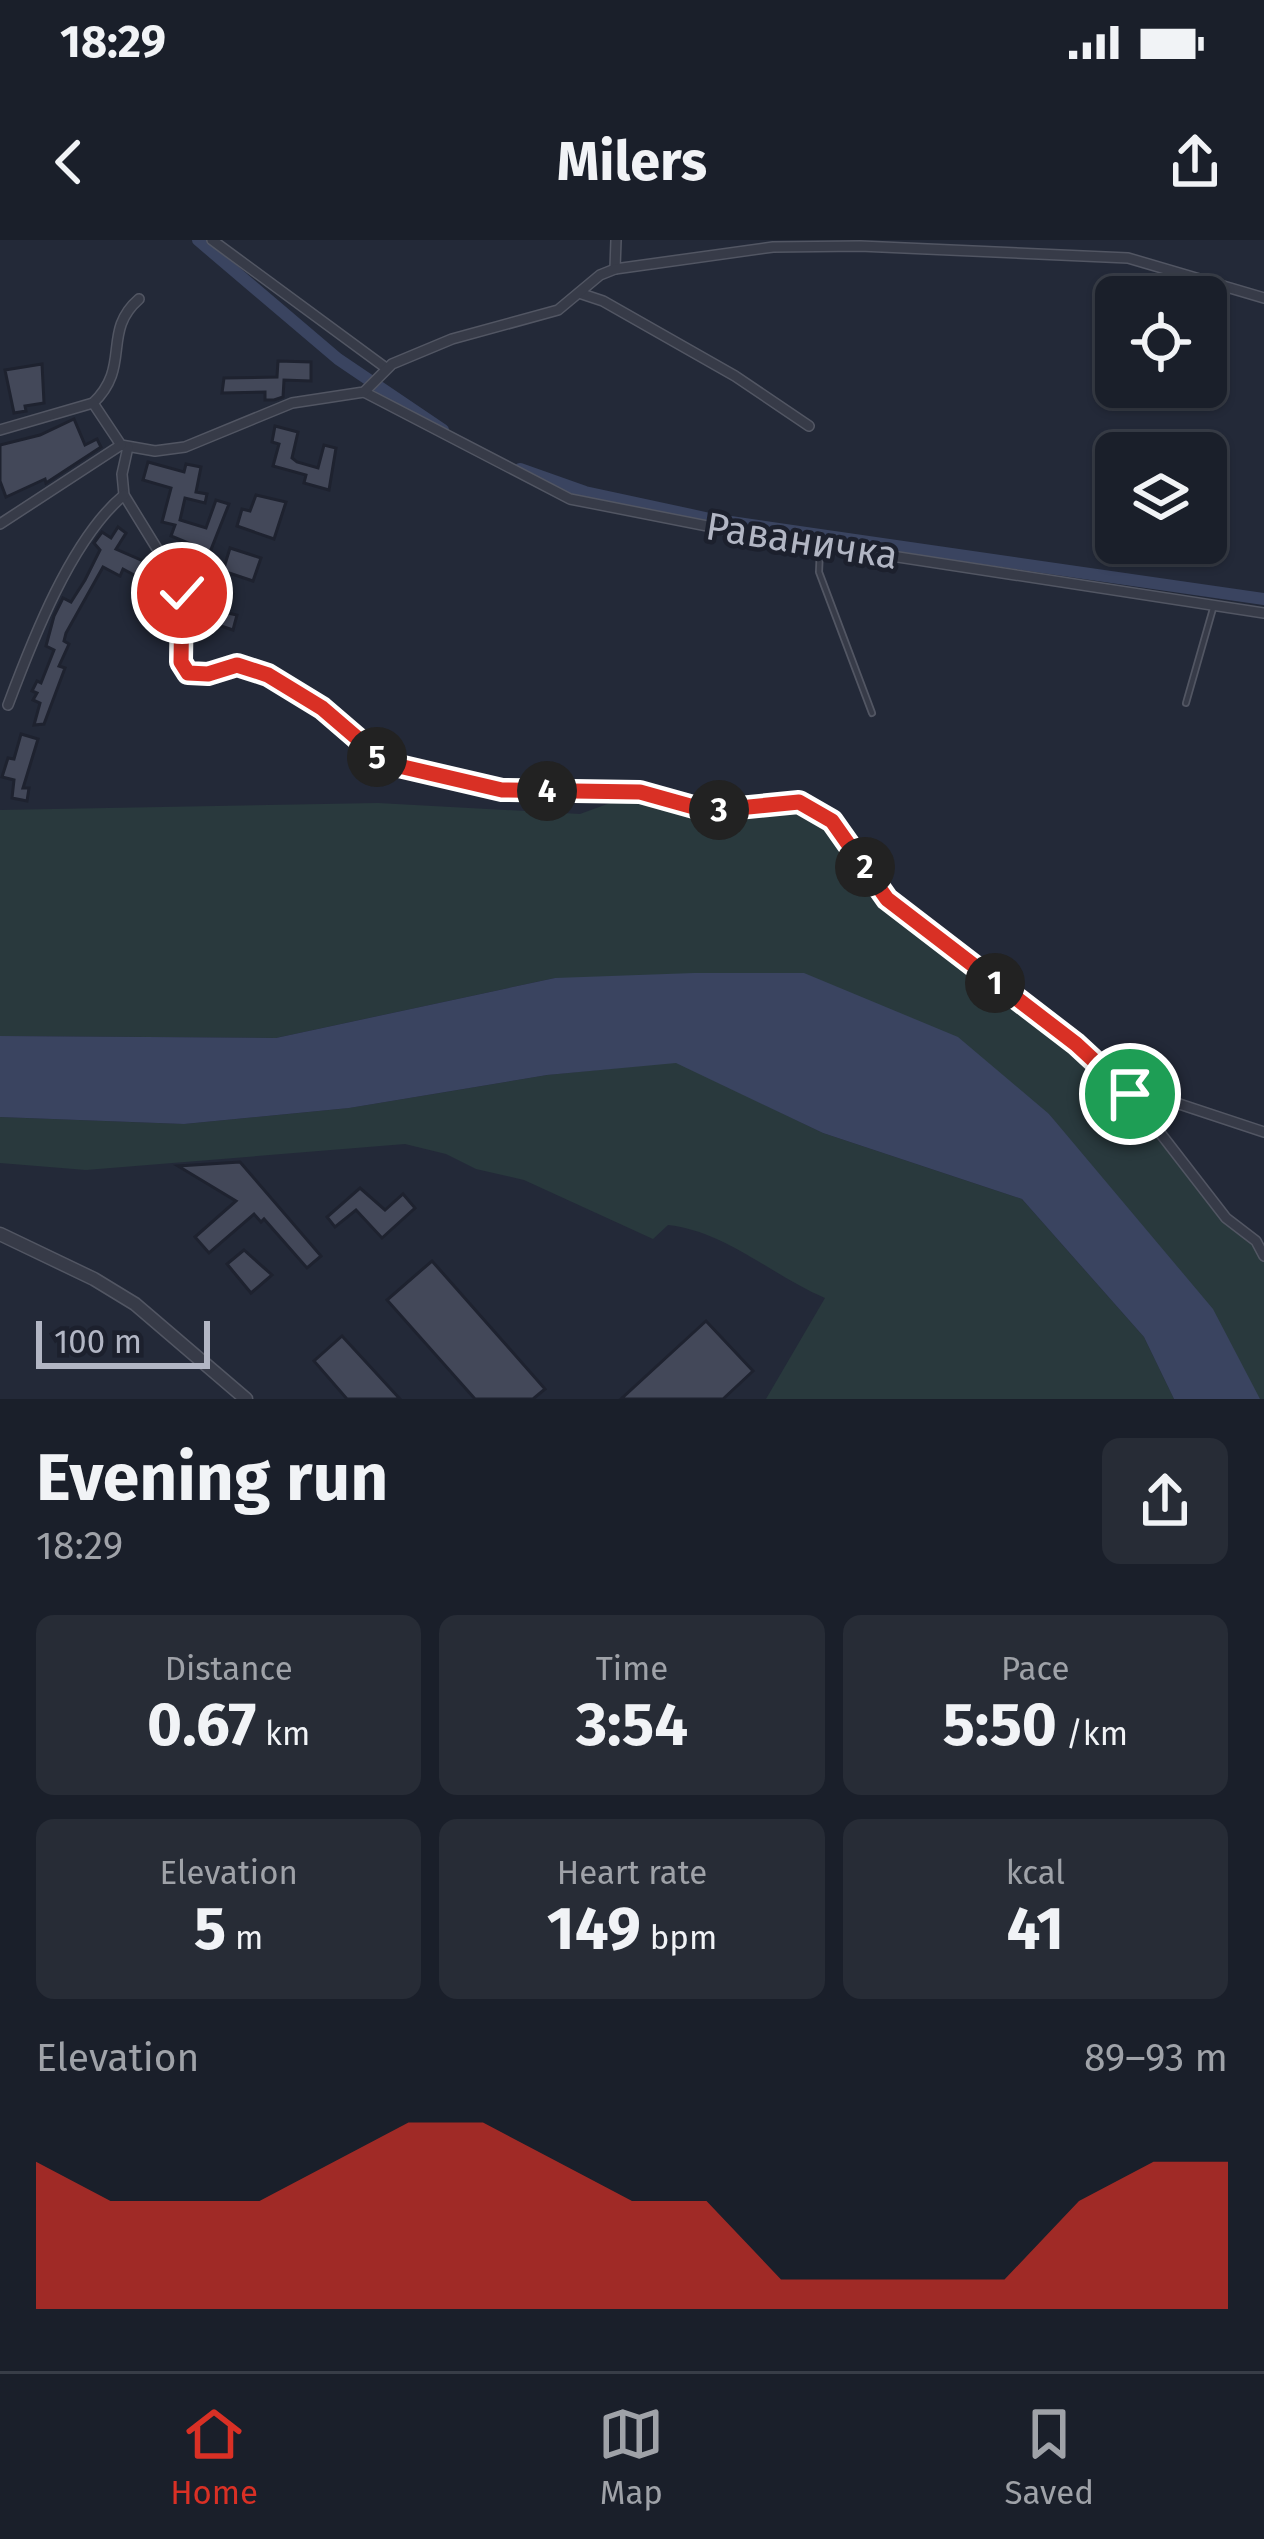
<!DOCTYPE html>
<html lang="en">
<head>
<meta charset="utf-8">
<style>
  body { margin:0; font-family:"Fira Sans",sans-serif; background:#272c36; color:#f1f3f6; height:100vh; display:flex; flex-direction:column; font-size:45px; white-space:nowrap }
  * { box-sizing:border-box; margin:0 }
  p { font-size:39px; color:#9fa2a8 }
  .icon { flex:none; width:66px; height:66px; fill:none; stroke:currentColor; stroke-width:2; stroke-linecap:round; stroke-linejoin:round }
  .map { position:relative; height:1159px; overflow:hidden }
  .side { display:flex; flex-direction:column; background:#1a1f2a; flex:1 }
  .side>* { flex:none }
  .tools { position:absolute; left:1095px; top:36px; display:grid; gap:24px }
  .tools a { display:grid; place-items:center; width:132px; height:132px; border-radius:18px; background:#1a1f2a; box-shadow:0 3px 9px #0004,0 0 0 3px #383d47; font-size:60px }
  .scale { position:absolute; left:36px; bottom:30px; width:174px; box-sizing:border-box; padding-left:12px; border:6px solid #b2b6c4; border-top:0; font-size:33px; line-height:42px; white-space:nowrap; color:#b2b6c4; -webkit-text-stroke:9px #1c202d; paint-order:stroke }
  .pin { position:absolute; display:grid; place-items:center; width:102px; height:102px; color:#fff; margin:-51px; border:6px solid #fff; border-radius:50%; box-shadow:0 3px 12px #0007 }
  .km { position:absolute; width:60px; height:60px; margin:-30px; border-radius:50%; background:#222; color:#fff; font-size:33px; line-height:60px; text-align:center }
  .round { display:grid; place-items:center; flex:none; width:126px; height:126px; border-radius:18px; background:#272c36 }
  .summary { display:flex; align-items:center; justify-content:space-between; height:204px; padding:0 36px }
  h1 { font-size:66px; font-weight:700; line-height:90px }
  .metrics { display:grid; grid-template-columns:repeat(3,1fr); gap:18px; height:204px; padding:12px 36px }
  .metrics div { display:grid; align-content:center; border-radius:18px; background:#272c36; text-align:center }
  .metrics b { font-size:60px; font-weight:700 }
  .metrics small { font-size:33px; font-weight:400 }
  .metrics p { font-size:33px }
  .chart { height:336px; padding:24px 36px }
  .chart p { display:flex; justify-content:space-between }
  .chart svg { width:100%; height:216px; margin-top:12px; fill:#d93025; opacity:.7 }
  .status { display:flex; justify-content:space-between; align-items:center; height:84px; padding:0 60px; background:#1a1f2a; direction:ltr }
  .status svg { height:33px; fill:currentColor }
  header { display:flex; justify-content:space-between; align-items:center; height:156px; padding:0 36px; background:#1a1f2a; font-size:54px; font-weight:700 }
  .tab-bar { display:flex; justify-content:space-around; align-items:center; height:168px; border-top:3px solid #383d47; background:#1a1f2a; font-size:33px; color:#9fa2a8 }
  .tab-bar a { display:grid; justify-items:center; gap:6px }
  .tab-bar .active { color:#d93025 }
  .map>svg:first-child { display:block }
  .green { fill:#29393d }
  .water { fill:#3a4460 }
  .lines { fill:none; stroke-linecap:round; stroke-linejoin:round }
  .canal { stroke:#3a4460; stroke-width:12 }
  .building { fill:#434859; stroke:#1e222f; stroke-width:3 }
  .service-casing { stroke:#525663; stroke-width:8 }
  .minor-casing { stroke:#525663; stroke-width:12 }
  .tertiary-casing { stroke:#525663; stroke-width:15 }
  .service { stroke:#373b48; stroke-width:4.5 }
  .minor { stroke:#373b48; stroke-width:9 }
  .tertiary { stroke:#373b48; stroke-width:12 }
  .route-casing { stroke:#fff; stroke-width:24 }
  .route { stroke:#d93025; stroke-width:15 }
  .labels { text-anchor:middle; stroke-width:9; stroke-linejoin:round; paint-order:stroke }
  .street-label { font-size:39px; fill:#b2b6c4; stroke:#1c202d }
</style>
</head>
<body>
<div class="status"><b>18:29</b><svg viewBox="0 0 49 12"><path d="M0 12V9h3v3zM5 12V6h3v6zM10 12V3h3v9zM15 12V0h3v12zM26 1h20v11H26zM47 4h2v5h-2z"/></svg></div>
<header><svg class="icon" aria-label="back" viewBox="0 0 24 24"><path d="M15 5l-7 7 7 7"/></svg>Milers<svg class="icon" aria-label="share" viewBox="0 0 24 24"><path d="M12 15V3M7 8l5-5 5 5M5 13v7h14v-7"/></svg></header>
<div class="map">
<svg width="1264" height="1159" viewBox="0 0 1264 1159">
  <rect width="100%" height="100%" fill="#232938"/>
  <g class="green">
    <polygon points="640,552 708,571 799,562 832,581 887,659 1076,804 1130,854 1226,978 1256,1001 1264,1016 1264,1159 1260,1159 1049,874 555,738 276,798 0,796 0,570 378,563 580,574"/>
    <path d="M 676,822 L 823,893 L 1022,959 L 1144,1097 L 1174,1159 L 766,1159 L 825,1058 C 773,1036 725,991 668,985 L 653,999 L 524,940 L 476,929 L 446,914 L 405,904 L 86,930 L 0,923 L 0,877 L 184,884 L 349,868 L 547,835 Z"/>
  </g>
  <polygon class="water" points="694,733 804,733 958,797 1049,874 1213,1069 1260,1159 1174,1159 1144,1097 1022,959 823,893 676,823 547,835 349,868 184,884 0,877 0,796 276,798 555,738"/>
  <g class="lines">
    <g class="canal">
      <polyline points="198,0 338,119 443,190"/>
      <polyline points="520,229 585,252 710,279 1264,359"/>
    </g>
  </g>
  <g class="building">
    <polygon points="278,121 311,122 311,141 284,140 283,157 274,160 265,160 265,152 222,153 224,138 277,137"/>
    <polygon points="42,124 44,163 25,166 26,171 14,173 5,130"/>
    <polygon points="74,179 85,205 97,199 101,207 46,243 45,239 6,257 0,241 0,205 40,195"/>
    <polygon points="275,186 298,192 292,218 297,222 318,228 324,205 336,208 329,250 304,243 306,235 273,226 279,204 272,202"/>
    <polygon points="148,222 184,232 186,224 201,227 196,252 207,254 205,263 185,258 180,280 206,288 216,260 229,264 210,312 171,296 175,285 162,282 171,248 143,240"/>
    <polygon points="256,255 286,262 274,299 237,286 242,269 250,271"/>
    <polygon points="118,287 126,293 116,309 143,321 136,336 123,329 120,336 103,327 66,393 64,401 69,404 59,426 65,428 44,484 34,485 40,463 33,460 37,453 32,451 37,441 41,443 54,410 46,406 54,376 63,358 71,362 85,340 100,310 94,303 102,292 111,298"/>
    <polygon points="230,308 261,318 253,341 223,331"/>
    <polygon points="211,332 226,337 222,351 233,354 228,373 237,375 233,390 191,376 191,365 201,365"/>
    <polygon points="21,494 38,499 23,548 29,548 27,561 12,558 14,540 2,537 8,518 14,519"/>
    <polygon points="240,922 321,1016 307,1028 264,979 261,982 254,974 209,1013 195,997 236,961 178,926"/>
    <polygon points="360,948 385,970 403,954 415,968 382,998 356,970 335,987 327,977"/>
    <polygon points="244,1010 272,1035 251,1053 227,1024"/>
    <polygon points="432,1021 545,1149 533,1159 475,1159 387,1060"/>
    <polygon points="706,1081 753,1131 723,1159 621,1159"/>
    <polygon points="342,1096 400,1159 347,1159 314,1121"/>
  </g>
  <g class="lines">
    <defs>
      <g id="service">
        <polyline points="820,309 819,332 872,473"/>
        <polyline points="1186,463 1214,365"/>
      </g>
      <g id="minor">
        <polyline points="212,0 386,128"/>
        <polyline points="615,29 616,0"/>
        <polyline points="582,54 603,61 735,136 809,186"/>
        <polyline points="364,152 570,259 748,294 1264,373"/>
        <path d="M 93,163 C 132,126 101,92 139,59"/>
        <polyline points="0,190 93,163 121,205 155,211 185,207 292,163 364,152 392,124 452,99 558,70 600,35 615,29 773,7 860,6 1128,18 1264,58"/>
        <path d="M 128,207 L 122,234 L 124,255 L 180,346 C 188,374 171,411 188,433 L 208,434 L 242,425 L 303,455 L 373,515 L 393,525 L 502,550 L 640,552 L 708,571 L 799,562 L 832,581 L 887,659 L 1076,804 L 1130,854 L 1226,978 L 1256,1001 L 1264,1016"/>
        <polyline points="0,284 121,205"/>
        <path d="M 8,465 C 32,401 71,299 124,255"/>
        <polyline points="1130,854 1143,852 1264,892"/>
      </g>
      <polyline id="tertiary" points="0,994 94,1039 135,1064 246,1159"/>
    </defs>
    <use href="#service" class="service-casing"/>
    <use href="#minor" class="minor-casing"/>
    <use href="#tertiary" class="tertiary-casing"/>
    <use href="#service" class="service"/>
    <use href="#minor" class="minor"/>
    <use href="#tertiary" class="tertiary"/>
  </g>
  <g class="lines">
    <defs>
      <polyline id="route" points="182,353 181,422 188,433 208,434 237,425 268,435 322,468 386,523 502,550 640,552 708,571 799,562 832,581 887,659 1076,804 1130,854"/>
    </defs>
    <use href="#route" class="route-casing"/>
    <use href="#route" class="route"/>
  </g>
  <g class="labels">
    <g class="street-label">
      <text transform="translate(802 300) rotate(9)" y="14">Раваничка</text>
    </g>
  </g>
</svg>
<div class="tools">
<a><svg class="icon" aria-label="locate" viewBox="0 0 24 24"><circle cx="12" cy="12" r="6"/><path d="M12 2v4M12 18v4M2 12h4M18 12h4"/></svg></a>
<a><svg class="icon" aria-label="layers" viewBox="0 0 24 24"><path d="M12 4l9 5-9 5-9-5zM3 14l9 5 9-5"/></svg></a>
</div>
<div class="scale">100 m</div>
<div class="pin" style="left:1130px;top:854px;background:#1e9e55"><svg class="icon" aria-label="arrive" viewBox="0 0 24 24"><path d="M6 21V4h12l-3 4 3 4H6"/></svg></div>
<div class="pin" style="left:182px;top:353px;background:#d93025"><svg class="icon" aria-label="check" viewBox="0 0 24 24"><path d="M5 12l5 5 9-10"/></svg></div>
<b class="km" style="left:995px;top:743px">1</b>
<b class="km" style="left:865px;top:627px">2</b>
<b class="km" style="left:719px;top:570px">3</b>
<b class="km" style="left:547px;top:551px">4</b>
<b class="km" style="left:377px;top:517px">5</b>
</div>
<section class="side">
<div class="summary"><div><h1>Evening run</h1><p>18:29</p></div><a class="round"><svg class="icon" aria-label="share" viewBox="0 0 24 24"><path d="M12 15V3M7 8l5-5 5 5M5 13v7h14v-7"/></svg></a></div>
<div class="metrics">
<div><p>Distance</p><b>0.67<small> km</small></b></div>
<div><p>Time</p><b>3:54</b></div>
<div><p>Pace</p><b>5:50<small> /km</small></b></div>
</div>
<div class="metrics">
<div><p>Elevation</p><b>5<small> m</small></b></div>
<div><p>Heart rate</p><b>149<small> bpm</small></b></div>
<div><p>kcal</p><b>41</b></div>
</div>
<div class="chart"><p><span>Elevation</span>89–93 m</p>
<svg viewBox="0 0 160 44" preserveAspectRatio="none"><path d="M0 44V14L10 22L20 22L30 22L40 14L50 6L60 6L70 14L80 22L90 22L100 38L110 38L120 38L130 38L140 22L150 14L160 14V44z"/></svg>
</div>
</section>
<nav class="tab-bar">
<a class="active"><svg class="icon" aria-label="home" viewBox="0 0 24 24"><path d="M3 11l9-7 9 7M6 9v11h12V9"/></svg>Home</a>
<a><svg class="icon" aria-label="map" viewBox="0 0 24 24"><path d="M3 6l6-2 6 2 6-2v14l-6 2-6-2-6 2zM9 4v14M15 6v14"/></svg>Map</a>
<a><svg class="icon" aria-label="saved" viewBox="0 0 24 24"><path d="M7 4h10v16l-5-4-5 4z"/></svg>Saved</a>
</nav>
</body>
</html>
